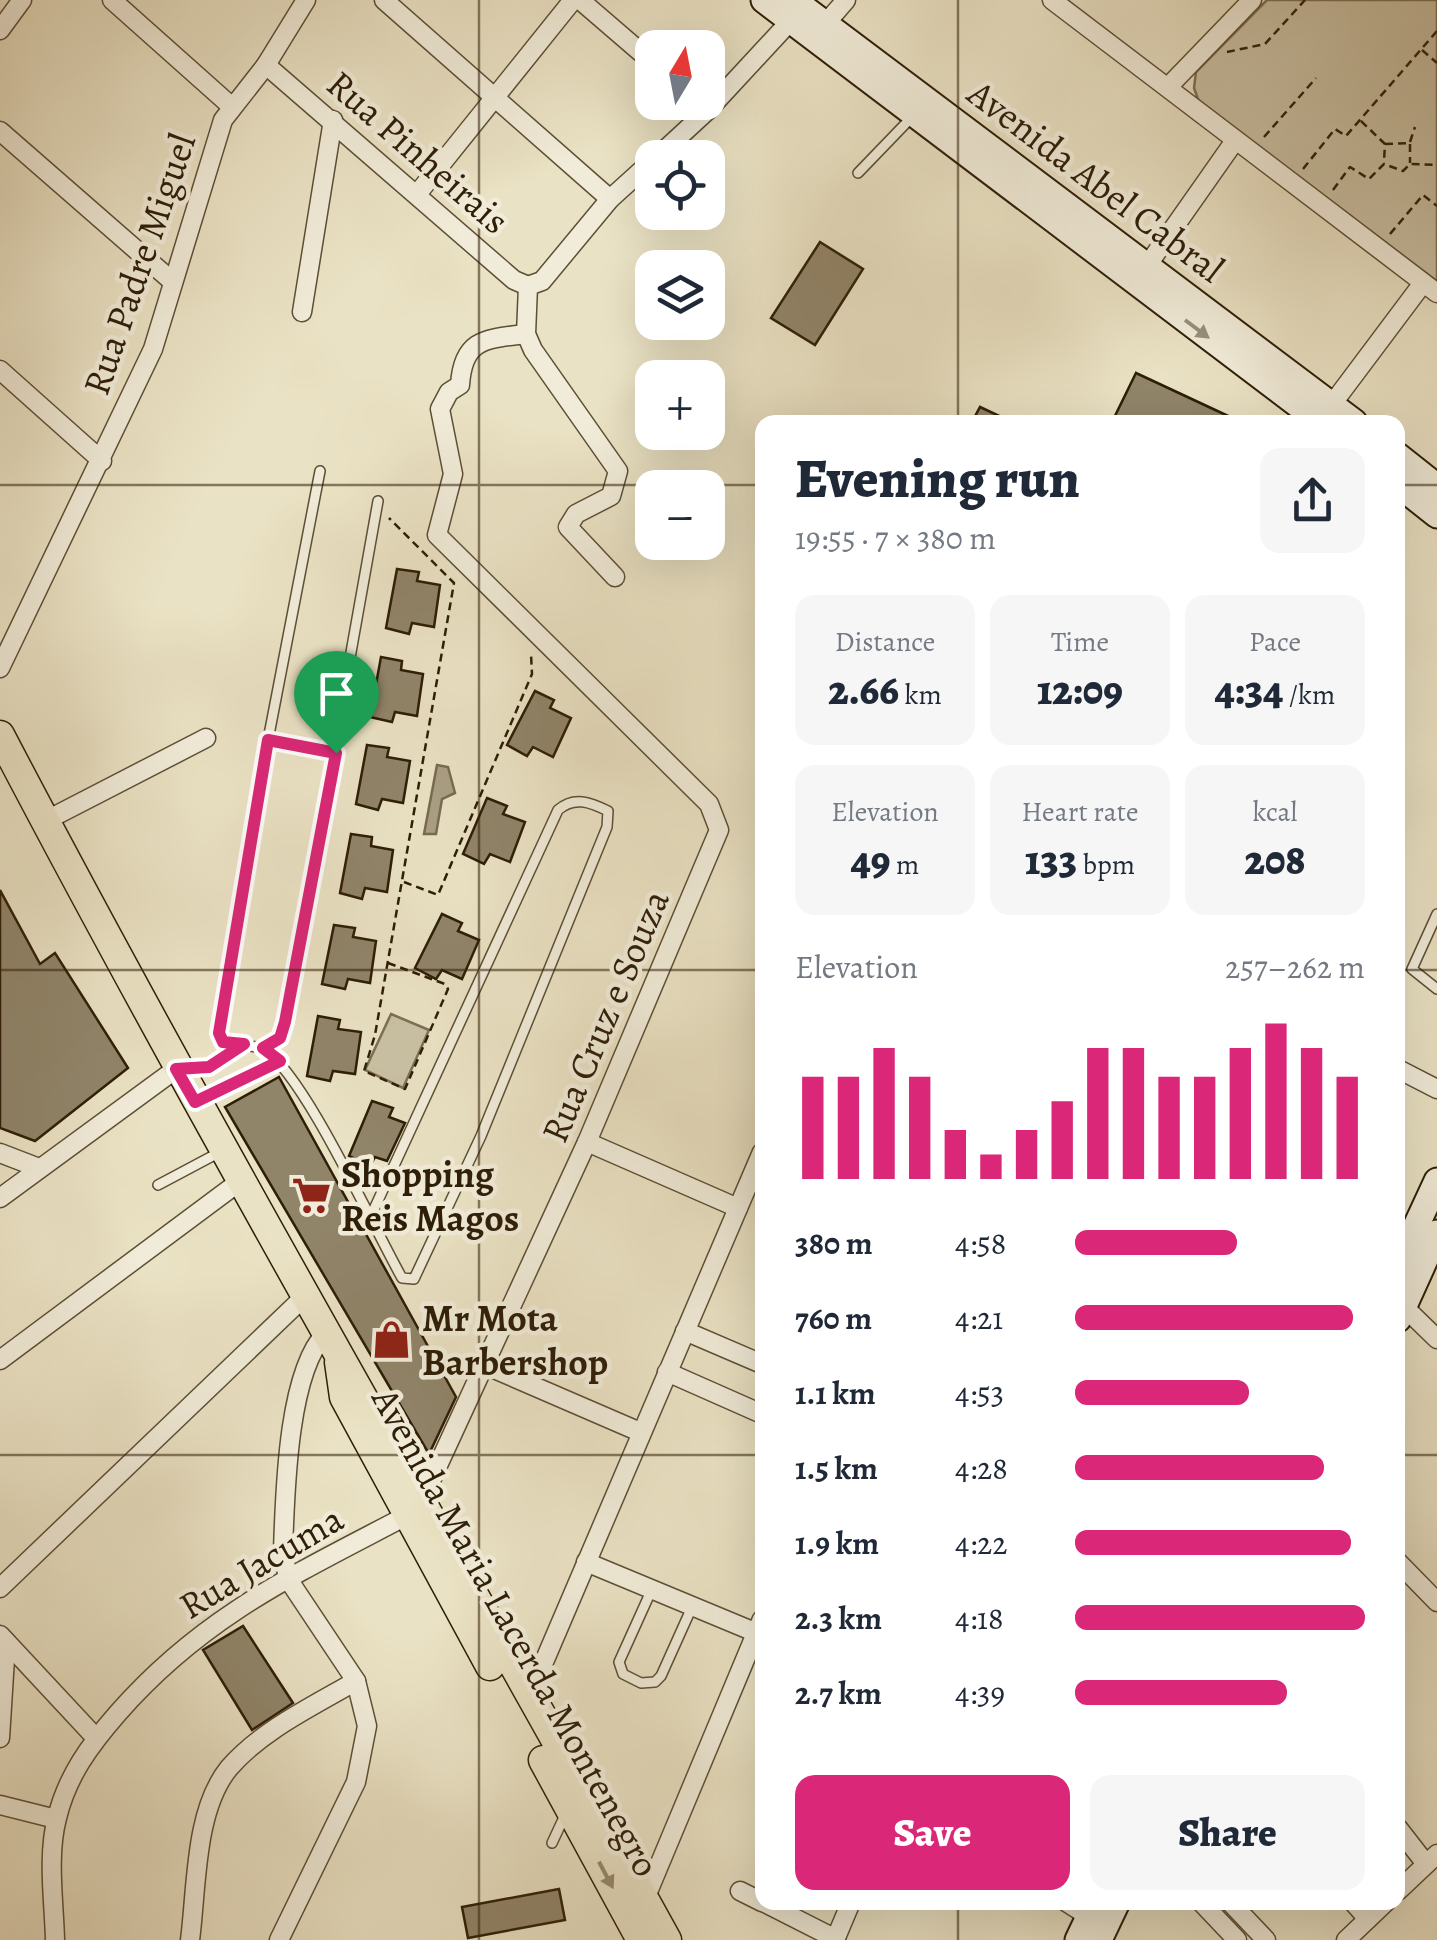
<!DOCTYPE html>
<html lang="en">
<head>
<meta charset="utf-8">
<style>
  body { margin:0; font-family:Alegreya,serif; background:#f6f6f7; color:#1f2937; height:100vh; display:flex; flex-direction:column; font-size:38px; white-space:nowrap }
  * { box-sizing:border-box; margin:0 }
  p { font-size:32px; color:#747a83 }
  .icon { flex:none; width:55px; height:55px; fill:none; stroke:currentColor; stroke-width:2; stroke-linecap:round; stroke-linejoin:round }
  .map { position:relative; flex:1; overflow:hidden }
  .details { position:absolute; left:755px; top:415px; width:650px; height:1495px; display:flex; flex-direction:column; background:#fff; border-radius:20px; box-shadow:0 10px 40px #0002 }
  .details>* { flex:none }
  .needle { width:65px; rotate:10deg }
  .fabs { position:absolute; left:635px; top:30px; display:grid; gap:20px }
  .fabs a { display:grid; place-items:center; width:90px; height:90px; border-radius:20px; background:#fff; box-shadow:0 10px 40px #0002; font-size:50px }
  .pin { position:absolute; display:grid; place-items:center; width:85px; height:85px; color:#fff; margin:-102px -42px; border-radius:50% 50% 50% 0; rotate:-45deg; box-shadow:0 0 10px #0007 }
  .pin .icon { rotate:45deg }
  .round { display:grid; place-items:center; flex:none; width:105px; height:105px; border-radius:20px; background:#f6f6f7 }
  .headline { display:flex; align-items:center; justify-content:space-between; height:170px; padding:0 40px }
  h1 { font-size:55px; font-weight:800; line-height:75px }
  .metrics { display:grid; grid-template-columns:repeat(3,1fr); gap:15px; height:170px; padding:10px 40px }
  .metrics div { display:grid; align-content:center; border-radius:20px; background:#f6f6f7; text-align:center }
  .metrics b { font-size:42px; font-weight:800 }
  .metrics small { font-size:28px; font-weight:400 }
  .metrics p { font-size:28px }
  .chart { height:280px; padding:20px 40px }
  .chart p { display:flex; justify-content:space-between }
  .chart svg { width:100%; height:180px; margin-top:10px; stroke:#db2777; stroke-width:6 }
  .button { display:flex; gap:20px; margin-top:auto; padding:20px 40px }
  .button a { flex:1; height:115px; border-radius:20px; background:#db2777; color:#fff; font-size:40px; font-weight:800; line-height:115px; text-align:center }
  .button a+a { background:#f6f6f7; color:#1f2937 }
  ul { padding:0 40px; list-style:none; font-size:32px }
  li { display:grid; grid-template-columns:160px 120px 1fr; align-items:center; height:75px }
  li i { height:25px; border-radius:12px; background:#db2777 }
  .map>svg:first-child { display:block }
  .green { fill:#cac1a4; stroke:#7c7056; stroke-width:2.5 }
  .water { fill:#aa9f84; stroke:#786b52; stroke-width:2.5 }
  .building { fill:#908469; stroke:#2e1e07; stroke-width:2.5 }
  .lines { fill:none; stroke-linecap:round; stroke-linejoin:round }
  .service-casing { stroke:#5d4f36; stroke-width:12 }
  .minor-casing { stroke:#5d4f36; stroke-width:21 }
  .secondary-casing { stroke:#2e1e07; stroke-width:29 }
  .primary-casing { stroke:#2e1e07; stroke-width:31 }
  .path { stroke:#2e1e07; stroke-width:2.5; stroke-dasharray:8 5; stroke-linecap:butt }
  .service { stroke:#f1ecd9; stroke-width:9 }
  .minor { stroke:#f1ecd9; stroke-width:18 }
  .secondary { stroke:#f1ecd9; stroke-width:25 }
  .primary { stroke:#eae2c4; stroke-width:28 }
  .oneway { fill:#998f7a }
  .oneway2 { fill:#958a6f }
  .route-casing { stroke:#fff; stroke-width:20 }
  .route { stroke:#db2777; stroke-width:12 }
  .grid { fill:none; stroke:#2e1e07; stroke-width:2.5; stroke-opacity:0.55 }
  .labels { text-anchor:middle; stroke-width:9; stroke-linejoin:round; paint-order:stroke }
  .street-label { font-size:38px; fill:#2e1e07; stroke:#f1ecd9 }
  .poi-label { font-size:38px; font-weight:bold; fill:#2e1e07; stroke:#f1ecd9; text-anchor:start }
</style>
</head>
<body>
<div class="map">
<svg width="1437" height="1940" viewBox="0 0 1437 1940">
  <rect width="100%" height="100%" fill="#eae2c4"/>
  <filter id="stains"><feTurbulence type="fractalNoise" baseFrequency=".002" numOctaves="4"/><feColorMatrix values="0 0 0 0 .2 0 0 0 0 .09 0 0 0 0 .02 0 0 0 .5 -.17"/></filter>
  <radialGradient id="worn" r=".72"><stop offset=".6" stop-color="#630" stop-opacity="0"/><stop offset="1" stop-color="#630" stop-opacity=".3"/></radialGradient>
  <g class="green">
    <polygon points="1267,0 1437,0 1437,285 1199,102 1194,88 1196,72"/>
    <polygon points="391,1014 429,1030 403,1088 365,1070"/>
  </g>
  <polygon class="water" points="437,765 448,767 455,793 442,799 436,834 424,834"/>
  <g class="building">
    <polygon points="820,242 863,269 815,345 771,318"/>
    <polygon points="1136,373 1241,422 1112,422"/>
    <polygon points="980,407 1012,422 972,422"/>
    <polygon points="397,569 419,572 417,581 440,585 434,627 412,623 409,634 386,628"/>
    <polygon points="381,657 402,661 401,670 423,674 417,716 395,712 392,722 370,717"/>
    <polygon points="535,691 554,700 550,708 571,718 553,757 533,747 527,756 507,745"/>
    <polygon points="367,745 389,748 387,757 410,761 403,803 382,799 378,810 356,804"/>
    <polygon points="487,798 507,806 503,814 525,822 510,862 490,854 484,864 463,854"/>
    <polygon points="351,834 372,837 371,846 393,850 387,892 365,888 362,899 340,893"/>
    <polygon points="0,890 40,964 55,953 128,1068 35,1141 0,1128"/>
    <polygon points="442,914 462,923 458,931 479,940 462,979 442,970 436,979 415,968"/>
    <polygon points="334,925 355,928 353,937 376,941 370,983 348,979 345,989 322,984"/>
    <polygon points="318,1016 340,1020 338,1029 361,1032 355,1074 333,1071 330,1081 307,1076"/>
    <polygon points="279,1077 456,1397 429,1454 225,1107"/>
    <polygon points="372,1101 393,1108 389,1117 405,1123 387,1161 375,1157 370,1166 349,1156"/>
    <polygon points="243,1626 293,1703 252,1730 203,1650"/>
    <polygon points="559,1889 565,1920 468,1938 462,1907"/>
  </g>
  <g class="lines">
    <defs>
      <g id="service">
        <polyline points="858,173 912,117"/>
        <polyline points="320,471 268,740 219,1033 223,1042 263,1048 280,1038 285,1022 378,501"/>
        <polyline points="268,740 336,753"/>
        <polyline points="1437,914 1412,969 1437,989"/>
        <path d="M 263,1048 C 306,1077 372,1225 402,1278 L 414,1279 L 481,1136 L 607,827 L 608,811 C 590,802 574,796 558,810 L 369,1220"/>
        <polyline points="183,1069 209,1067 244,1044"/>
        <polyline points="201,1099 280,1061"/>
        <polyline points="158,1185 222,1151"/>
        <polyline points="652,1589 619,1662 623,1674 641,1683 655,1682 661,1676 692,1607"/>
        <polyline points="552,1843 566,1813"/>
      </g>
      <g id="minor">
        <polyline points="112,0 231,106"/>
        <polyline points="384,0 610,199"/>
        <polyline points="580,0 652,62"/>
        <polyline points="1052,0 1437,293"/>
        <polyline points="0,30 22,0"/>
        <polyline points="820,30 846,0"/>
        <polyline points="266,65 514,280 528,286"/>
        <polyline points="1168,87 1252,0"/>
        <polyline points="0,131 173,282"/>
        <polyline points="656,158 708,110 796,15"/>
        <polyline points="418,193 573,0"/>
        <polyline points="1142,273 1234,142"/>
        <polyline points="528,286 526,334 533,350 618,471 611,496 576,514 568,527 615,577"/>
        <polyline points="528,286 542,281 610,199 652,161"/>
        <polyline points="302,312 333,120"/>
        <polyline points="0,370 102,461"/>
        <polyline points="1327,411 1423,283"/>
        <polyline points="0,668 153,349 223,120 266,65 306,0"/>
        <polyline points="45,821 206,738"/>
        <polyline points="1398,1069 1437,1089"/>
        <polyline points="587,1142 738,1208"/>
        <polyline points="0,1153 39,1168"/>
        <polyline points="0,1198 176,1069"/>
        <polyline points="1398,1301 1437,1339"/>
        <polyline points="685,1331 762,1364"/>
        <polyline points="0,1360 239,1182"/>
        <polyline points="485,1365 640,1432"/>
        <polyline points="667,1372 762,1414"/>
        <path d="M 422,1500 L 587,1142 L 719,830 L 709,804 L 437,535 L 453,474 L 440,409 L 449,392 L 460,385 C 463,338 486,339 526,334"/>
        <polyline points="586,1562 757,1633"/>
        <polyline points="1398,1562 1437,1602"/>
        <polyline points="0,1588 304,1297"/>
        <polyline points="0,1635 96,1738"/>
        <polyline points="529,1697 762,1152"/>
        <polyline points="0,1738 6,1642"/>
        <polyline points="0,1805 56,1819"/>
        <polyline points="1398,1828 1426,1864"/>
        <polyline points="740,1891 762,1902"/>
        <polyline points="1398,1891 1437,1854"/>
        <polyline points="645,1899 762,1619"/>
        <polyline points="763,1902 836,1939"/>
        <polyline points="1066,1902 1096,1921"/>
        <polyline points="1201,1902 1237,1940"/>
        <polyline points="1230,1902 1266,1940"/>
        <polyline points="1353,1902 1368,1919"/>
        <path d="M 55,1940 C 54,1901 47,1856 57,1818 C 67,1776 90,1745 118,1713 C 203,1616 294,1575 406,1516"/>
        <path d="M 190,1940 C 197,1888 194,1811 229,1768 C 262,1730 313,1706 356,1681"/>
        <path d="M 279,1940 L 356,1782 L 367,1726 L 356,1681 L 288,1579 L 283,1551 C 285,1496 287,1372 326,1333"/>
        <polyline points="835,1940 851,1902"/>
        <polyline points="1346,1940 1386,1902"/>
      </g>
      <g id="secondary">
        <polyline points="764,0 1321,422"/>
        <polyline points="793,0 1354,422"/>
        <polyline points="1398,456 1437,487"/>
        <polyline points="1398,484 1437,515"/>
        <polyline points="1398,1265 1437,1181"/>
        <polyline points="1398,1319 1437,1233"/>
        <polyline points="1078,1940 1096,1902"/>
        <polyline points="1099,1940 1117,1902"/>
      </g>
      <g id="primary">
        <path d="M 0,735 C 213,1142 445,1538 667,1940"/>
        <polyline points="339,1362 344,1397 490,1666"/>
        <polyline points="543,1760 641,1940"/>
      </g>
    </defs>
    <use href="#service" class="service-casing"/>
    <use href="#minor" class="minor-casing"/>
    <use href="#secondary" class="secondary-casing"/>
    <use href="#primary" class="primary-casing"/>
    <g class="path">
      <polyline points="1422,50 1437,63"/>
      <polyline points="1227,52 1265,44 1305,0"/>
      <polyline points="1361,121 1385,144 1384,161"/>
      <polyline points="1264,137 1316,78"/>
      <polyline points="1410,142 1415,127"/>
      <polyline points="1385,144 1410,143 1410,163"/>
      <polyline points="1303,169 1335,129 1346,136 1437,31"/>
      <polyline points="1333,190 1350,167 1369,179 1384,164 1403,171 1410,164 1437,165"/>
      <polyline points="1390,234 1423,195 1437,206"/>
      <polyline points="404,882 438,895 532,674 531,654"/>
      <polyline points="388,963 445,984 448,989 405,1089 364,1071 375,1035 454,583 389,518"/>
    </g>
    <use href="#service" class="service"/>
    <use href="#minor" class="minor"/>
    <use href="#secondary" class="secondary"/>
    <use href="#primary" class="primary"/>
  </g>
  <defs><path id="oneway-solid" d="M-6-.8H1V-3.2L6.5 0L1 3.2V.8H-6Z" transform="scale(2.5)"/></defs>
  <use class="oneway" href="#oneway-solid" transform="translate(1197 329) rotate(37)"/>
  <use class="oneway2" href="#oneway-solid" transform="translate(606 1875) rotate(62)"/>
  <g class="lines">
    <defs>
      <polygon id="route" points="268,740 336,753 285,1022 280,1038 263,1048 280,1061 195,1102 176,1069 209,1067 244,1044 223,1042 219,1033"/>
    </defs>
    <use href="#route" class="route-casing"/>
    <use href="#route" class="route"/>
  </g>
  <path class="grid" d="M 479,0 L 479,1940M 958,0 L 958,422M 0,485 L 762,485M 1398,485 L 1437,485M 0,970 L 762,970M 1398,970 L 1437,970M 0,1455 L 762,1455M 1398,1455 L 1437,1455M 958,1902 L 958,1940"/>
  <defs>
    <symbol id="supermarket-bare" viewBox="-9 -9 18 18"><path d="M-6-5.5h2.5l.6 2H6L4.5 2H-2.5L-4.4-4H-6ZM-1.5 3.2a1.3 1.3 0 1 0 .1 0ZM3 3.2a1.3 1.3 0 1 0 .1 0Z" fill="#8f2418" stroke="#f1ecd9" stroke-width="2.5" paint-order="stroke"/></symbol>
    <symbol id="shop-bare" viewBox="-9 -9 18 18"><path d="M-5-2.5h2.3a2.7 3.5 0 0 1 5.4 0H5L5.5 6h-11ZM-1.5-2.5h3a1.5 2.3 0 0 0-3 0Z" fill="#8f2418" stroke="#f1ecd9" stroke-width="2.5" paint-order="stroke"/></symbol>
  </defs>
  <g fill-rule="evenodd">
    <use href="#supermarket-bare" x="284" y="1168" width="55" height="55"/>
    <use href="#shop-bare" x="364" y="1312" width="55" height="55"/>
  </g>
  <g class="labels">
    <g class="street-label">
      <text transform="translate(418 152) rotate(41)" y="13">Rua Pinheirais</text>
      <text transform="translate(1096 181) rotate(37)" y="13">Avenida Abel Cabral</text>
      <text transform="translate(139 264) rotate(-71)" y="13">Rua Padre Miguel</text>
      <text transform="translate(605 1016) rotate(-67)" y="13">Rua Cruz e Souza</text>
      <text transform="translate(261 1562) rotate(-31)" y="13">Rua Jacuma</text>
      <text transform="translate(516 1632) rotate(61)" y="13">Avenida Maria Lacerda Montenegro</text>
    </g>
    <g class="poi-label">
      <text x="341" y="1187">Shopping<tspan x="341" dy="44">Reis Magos</tspan></text>
      <text x="422" y="1331">Mr Mota<tspan x="422" dy="44">Barbershop</tspan></text>
    </g>
  </g>
  <rect width="100%" height="100%" filter="url(#stains)"/>
  <rect width="100%" height="100%" fill="url(#worn)"/>
</svg>
<div class="fabs">
<a><svg class="needle" viewBox="-14 -14 28 28"><path d="M0-13l5 13h-10z" fill="#e53935"/><path d="M0 13l5-13h-10z" fill="#747a83"/></svg></a>
<a><svg class="icon" aria-label="locate" viewBox="0 0 24 24"><circle cx="12" cy="12" r="6"/><path d="M12 2v4M12 18v4M2 12h4M18 12h4"/></svg></a>
<a><svg class="icon" aria-label="layers" viewBox="0 0 24 24"><path d="M12 4l9 5-9 5-9-5zM3 14l9 5 9-5"/></svg></a>
<a>+</a>
<a>−</a>
</div>
<div class="pin" style="left:336px;top:753px;background:#1e9e55"><svg class="icon" aria-label="arrive" viewBox="0 0 24 24"><path d="M6 21V4h12l-3 4 3 4H6"/></svg></div>
<section class="details">
<div class="headline"><div><h1>Evening run</h1><p>19:55 · 7 × 380 m</p></div><a class="round"><svg class="icon" aria-label="share" viewBox="0 0 24 24"><path d="M12 15V3M7 8l5-5 5 5M5 13v7h14v-7"/></svg></a></div>
<div class="metrics">
<div><p>Distance</p><b>2.66<small> km</small></b></div>
<div><p>Time</p><b>12:09</b></div>
<div><p>Pace</p><b>4:34<small> /km</small></b></div>
</div>
<div class="metrics">
<div><p>Elevation</p><b>49<small> m</small></b></div>
<div><p>Heart rate</p><b>133<small> bpm</small></b></div>
<div><p>kcal</p><b>208</b></div>
</div>
<div class="chart"><p><span>Elevation</span>257–262 m</p>
<svg viewBox="0 0 160 44" preserveAspectRatio="none"><path d="M5 44V19M15 44V19M25 44V12M35 44V19M45 44V32M55 44V38M65 44V32M75 44V25M85 44V12M95 44V12M105 44V19M115 44V19M125 44V12M135 44V6M145 44V12M155 44V19"/></svg>
</div>
<ul>
<li><b>380 m</b>4:58<i style="width:56%"></i></li>
<li><b>760 m</b>4:21<i style="width:96%"></i></li>
<li><b>1.1 km</b>4:53<i style="width:60%"></i></li>
<li><b>1.5 km</b>4:28<i style="width:86%"></i></li>
<li><b>1.9 km</b>4:22<i style="width:95%"></i></li>
<li><b>2.3 km</b>4:18<i style="width:100%"></i></li>
<li><b>2.7 km</b>4:39<i style="width:73%"></i></li>
</ul>
<div class="button"><a>Save</a><a>Share</a></div>
</section>
</div>
</body>
</html>
